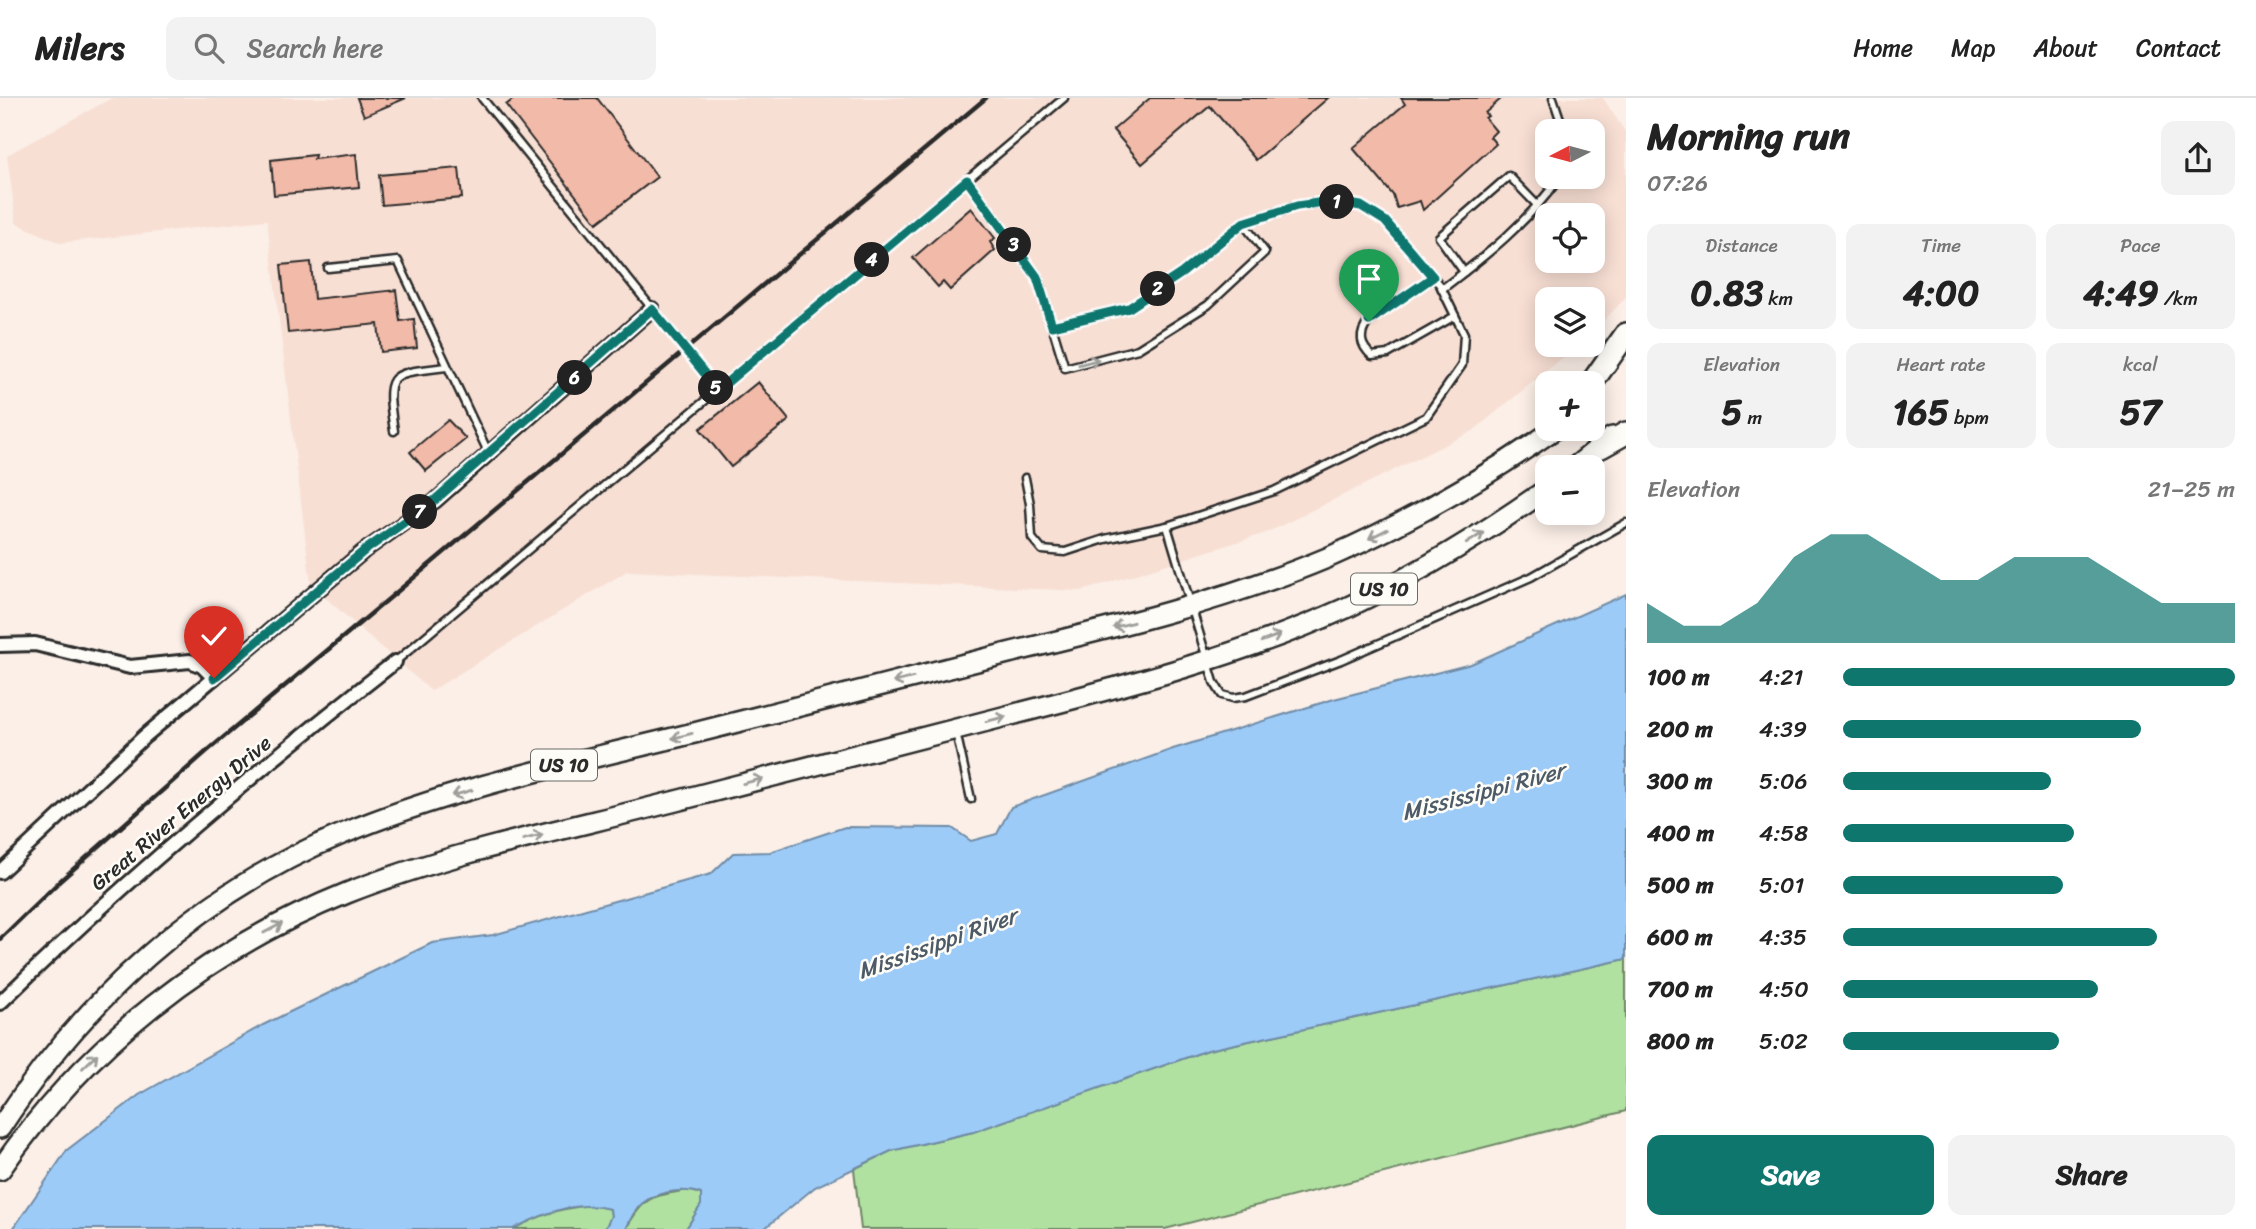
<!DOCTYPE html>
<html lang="en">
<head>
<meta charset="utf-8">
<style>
  body { margin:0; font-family:Sriracha,sans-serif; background:#f2f2f2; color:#222; height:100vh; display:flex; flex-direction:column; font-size:26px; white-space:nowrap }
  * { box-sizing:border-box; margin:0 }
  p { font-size:23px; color:#767676 }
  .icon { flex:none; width:38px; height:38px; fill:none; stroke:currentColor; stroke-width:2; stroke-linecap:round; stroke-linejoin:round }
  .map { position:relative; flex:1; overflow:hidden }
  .panel { display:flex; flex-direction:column; background:#fff; width:630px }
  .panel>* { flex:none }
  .needle { width:46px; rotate:264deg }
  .tools { position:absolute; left:1535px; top:21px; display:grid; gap:14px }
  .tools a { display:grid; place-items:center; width:70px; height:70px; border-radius:14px; background:#fff; box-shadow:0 4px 18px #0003; font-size:35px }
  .pin { position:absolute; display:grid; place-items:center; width:60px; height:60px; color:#fff; margin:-72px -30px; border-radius:50% 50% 50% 0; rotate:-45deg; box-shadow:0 0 7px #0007 }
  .pin .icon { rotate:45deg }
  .km { position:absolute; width:35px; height:35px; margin:-18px; border-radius:50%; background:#222; color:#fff; font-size:19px; line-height:35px; text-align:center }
  .round { display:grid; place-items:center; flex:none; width:74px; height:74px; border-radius:14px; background:#f2f2f2 }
  .summary { display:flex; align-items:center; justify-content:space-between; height:119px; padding:0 21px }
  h1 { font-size:38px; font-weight:800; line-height:52px }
  .stats { display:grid; grid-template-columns:repeat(3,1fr); gap:10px; height:119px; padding:7px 21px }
  .stats div { display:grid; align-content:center; border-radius:14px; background:#f2f2f2; text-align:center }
  .stats b { font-size:35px; font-weight:800 }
  .stats small { font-size:19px; font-weight:400 }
  .stats p { font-size:19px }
  .chart { height:196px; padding:14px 21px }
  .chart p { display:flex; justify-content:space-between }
  .chart svg { width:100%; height:126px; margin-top:7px; fill:#0f766e; opacity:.7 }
  .action { display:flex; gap:14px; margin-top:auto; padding:14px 21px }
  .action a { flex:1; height:80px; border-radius:14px; background:#0f766e; color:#fff; font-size:28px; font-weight:800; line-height:80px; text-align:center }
  .action a+a { background:#f2f2f2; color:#222 }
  ul { padding:0 21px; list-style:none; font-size:23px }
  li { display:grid; grid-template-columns:112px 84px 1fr; align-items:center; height:52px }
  li i { height:18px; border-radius:9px; background:#0f766e }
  header { display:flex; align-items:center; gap:42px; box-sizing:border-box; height:98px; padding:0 35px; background:#fff; border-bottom:2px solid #e0e0e0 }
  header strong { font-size:33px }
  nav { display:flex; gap:38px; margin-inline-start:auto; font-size:24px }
  .search { width:490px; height:63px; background:#f2f2f2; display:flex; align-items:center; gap:18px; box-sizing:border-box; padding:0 24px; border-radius:14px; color:#767676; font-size:26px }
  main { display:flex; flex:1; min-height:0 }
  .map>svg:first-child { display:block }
  .built { fill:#f8dfd4; fill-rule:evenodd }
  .green { fill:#b0e1a1; stroke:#6e8666; stroke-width:2 }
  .water { fill:#9dcbf8; stroke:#6f8ba6; stroke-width:2 }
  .building { fill:#f2baa8; stroke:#2b2b2b; stroke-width:2 }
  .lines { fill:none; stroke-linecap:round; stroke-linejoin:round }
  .service-casing { stroke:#2b2b2b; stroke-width:11 }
  .minor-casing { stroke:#2b2b2b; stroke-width:18 }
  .trunk-casing { stroke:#2b2b2b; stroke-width:24 }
  .motorway-casing { stroke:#2b2b2b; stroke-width:26 }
  .service { stroke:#fdfcf7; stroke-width:6 }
  .minor { stroke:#fdfcf7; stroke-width:12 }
  .trunk { stroke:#fdfcf7; stroke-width:19 }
  .motorway { stroke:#fdfcf7; stroke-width:21 }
  .rail { stroke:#2b2b2b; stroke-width:4.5 }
  .oneway { stroke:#9e9e9b }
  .route-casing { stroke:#fff; stroke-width:14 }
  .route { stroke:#0f766e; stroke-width:9 }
  .labels { text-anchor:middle; stroke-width:5; stroke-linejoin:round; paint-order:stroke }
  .shield { fill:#fdfcf7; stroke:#6a6a68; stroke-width:2 }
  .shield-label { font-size:19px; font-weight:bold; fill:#2b2b2b }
  .street-label { font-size:21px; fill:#2b2b2b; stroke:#fdfcf7 }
  .water-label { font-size:23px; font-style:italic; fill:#4d5b68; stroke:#fdfcf7 }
</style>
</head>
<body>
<header>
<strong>Milers</strong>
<div class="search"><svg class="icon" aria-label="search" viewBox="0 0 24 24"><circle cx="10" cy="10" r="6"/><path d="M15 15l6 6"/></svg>Search here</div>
<nav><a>Home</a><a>Map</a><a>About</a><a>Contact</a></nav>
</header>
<main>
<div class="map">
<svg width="1626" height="1131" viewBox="0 0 1626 1131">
  <rect width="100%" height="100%" fill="#fbefe7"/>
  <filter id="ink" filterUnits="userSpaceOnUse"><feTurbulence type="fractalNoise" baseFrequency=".0143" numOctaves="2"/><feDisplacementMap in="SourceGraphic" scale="14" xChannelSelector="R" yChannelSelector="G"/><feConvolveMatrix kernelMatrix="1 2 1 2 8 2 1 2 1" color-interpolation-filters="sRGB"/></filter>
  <g filter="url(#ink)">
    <path class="built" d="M 112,0 L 1603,0 L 1626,35 L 1626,199 L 1593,234 L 1592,201 L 1547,201 L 1547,247 L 1578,247 L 1473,333 L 1266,435 L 1082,493 L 627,473 L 431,593 L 311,487 L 267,122 L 60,145 L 16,125 L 7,57 ZM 1547,33 L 1592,33 L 1592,79 L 1547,79 ZM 1547,117 L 1592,117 L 1592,163 L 1547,163 Z"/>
    <g class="green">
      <polygon points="1626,861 1626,1013 1165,1131 861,1131 854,1071 891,1053 973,1034 1208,952"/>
      <path d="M 688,1092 L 701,1096 L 701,1107 L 686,1131 L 626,1131 C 645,1097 651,1099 688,1092 Z"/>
      <path d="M 593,1107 L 610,1111 L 611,1118 L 605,1131 L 513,1131 C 543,1116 559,1110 593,1107 Z"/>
    </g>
    <path class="water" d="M 1626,496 L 1626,861 L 1208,952 L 973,1034 L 891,1053 L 815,1089 L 764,1131 L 686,1131 L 701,1107 L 701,1096 C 682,1089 650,1094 637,1111 C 632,1117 629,1125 626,1131 L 605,1131 L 611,1118 L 610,1111 C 575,1102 544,1115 513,1131 L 13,1131 L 67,1052 L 139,997 L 263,927 L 432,845 L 493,837 L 711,776 L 733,755 L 770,754 L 845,729 L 952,730 L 971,743 L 997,736 L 1011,709 L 1173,651 L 1334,601 L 1471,566 Z"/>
    <g class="building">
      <polygon points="357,0 406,0 364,18"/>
      <polygon points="515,0 597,0 657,79 597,125 506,7"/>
      <polygon points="1150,0 1328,0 1256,62 1210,8 1142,66 1113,32"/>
      <polygon points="1401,0 1502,0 1485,15 1488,18 1485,20 1496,33 1490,39 1496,46 1423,112 1420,103 1397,110 1393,97 1353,50 1405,6"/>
      <polygon points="356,56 359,89 274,97 271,62 315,57 314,61"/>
      <polygon points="459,70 462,100 382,107 379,77"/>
      <polygon points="971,110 995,140 990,144 995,152 950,192 943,184 938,189 913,160"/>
      <polygon points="311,164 314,201 396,192 400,223 414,221 417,250 381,254 378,226 288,235 281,167"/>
      <polygon points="758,284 789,322 731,369 700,331"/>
      <polygon points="448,322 466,341 426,373 410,354"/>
    </g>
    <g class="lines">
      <defs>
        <g id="service">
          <polyline points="482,0 718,292"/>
          <polyline points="1553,0 1564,33"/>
          <polyline points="967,82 1037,179 1065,270 1138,251 1208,207 1265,154 1243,125 1297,108 1331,103 1361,108 1385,123 1440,187 1464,236 1462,267 1426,319 1274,393 1167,428 1105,441 1065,454 1042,452 1032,440 1030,406 1025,380"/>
          <polyline points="328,170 398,163 489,356"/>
          <polyline points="1464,174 1439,139 1509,78 1537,107"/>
          <path d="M 1433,179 L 1369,223 C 1358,237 1360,247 1372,258 L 1388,256 L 1455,218"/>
          <path d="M 1442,191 C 1486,158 1528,124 1560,79"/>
          <polyline points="1052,228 1129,210 1182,175 1243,125"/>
          <path d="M 394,333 C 385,272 388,276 447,269"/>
          <polyline points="1167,428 1214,584 1222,597 1233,600 1246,598 1341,562 1531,479 1626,425"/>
          <polyline points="395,564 1064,0"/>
          <polyline points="956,634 971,701"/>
        </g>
        <g id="minor">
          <polyline points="0,547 35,546 130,569 190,563 202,568 214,580"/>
          <polyline points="0,774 145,638 364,453 435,403 652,211"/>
          <path d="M 0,905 C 124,783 258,671 395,564"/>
        </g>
        <g id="trunk">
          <polyline points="1575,369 1612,339"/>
          <path d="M 0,1030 C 83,903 199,795 340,737 C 458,687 587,662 710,631 C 810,605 909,580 1008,555 C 1116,529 1224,503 1327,460 C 1408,425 1483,381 1555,331"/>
          <path d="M 0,1072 C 86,947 206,852 347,795 C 451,754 563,732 672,704 C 781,675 890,647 999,620 C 1117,590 1235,560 1346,510 C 1417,477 1483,436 1547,391"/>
        </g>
        <g id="motorway">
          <polyline points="1593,283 1626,236"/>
          <polyline points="1601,349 1626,335"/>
        </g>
      </defs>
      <use href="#service" class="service-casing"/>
      <use href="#minor" class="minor-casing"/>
      <use href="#trunk" class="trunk-casing"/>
      <use href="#motorway" class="motorway-casing"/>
      <use href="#service" class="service"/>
      <use href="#minor" class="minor"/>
      <use href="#trunk" class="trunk"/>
      <use href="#motorway" class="motorway"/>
      <polyline class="rail" points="0,841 61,782 206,654 986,0"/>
    </g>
    <defs><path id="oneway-shaft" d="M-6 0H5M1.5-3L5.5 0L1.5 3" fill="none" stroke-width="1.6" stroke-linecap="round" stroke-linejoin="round" transform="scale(1.75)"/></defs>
    <g class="oneway">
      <use href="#oneway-shaft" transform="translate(1089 264) rotate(-14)"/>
      <use href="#oneway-shaft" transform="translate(1378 436) rotate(153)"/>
      <use href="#oneway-shaft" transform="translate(1475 440) rotate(-33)"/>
      <use href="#oneway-shaft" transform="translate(1123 527) rotate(165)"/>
      <use href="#oneway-shaft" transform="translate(1271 540) rotate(-21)"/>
      <use href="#oneway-shaft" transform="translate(903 582) rotate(166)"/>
      <use href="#oneway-shaft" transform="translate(996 621) rotate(-14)"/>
      <use href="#oneway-shaft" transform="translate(682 638) rotate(166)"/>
      <use href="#oneway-shaft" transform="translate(753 683) rotate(-14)"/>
      <use href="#oneway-shaft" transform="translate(462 695) rotate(164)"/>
      <use href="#oneway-shaft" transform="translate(533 739) rotate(-14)"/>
      <use href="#oneway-shaft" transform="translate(273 830) rotate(-28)"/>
      <use href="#oneway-shaft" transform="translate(90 963) rotate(-44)"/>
    </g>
  </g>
  <g class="lines" filter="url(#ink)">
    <defs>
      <polyline id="route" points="214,580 364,453 435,402 652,211 718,292 967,82 1037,179 1052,228 1129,210 1182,175 1243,125 1297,108 1331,103 1361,108 1385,123 1433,179 1369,223"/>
    </defs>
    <use href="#route" class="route-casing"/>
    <use href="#route" class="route"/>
  </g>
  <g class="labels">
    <g class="shield">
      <rect x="1351" y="475.5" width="66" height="31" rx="5"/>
      <rect x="531" y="651.5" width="66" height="31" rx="5"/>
    </g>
    <g class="shield-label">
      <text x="1384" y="498">US 10</text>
      <text x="564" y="674">US 10</text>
    </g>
    <g class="street-label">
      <text transform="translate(181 715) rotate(-40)" y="7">Great River Energy Drive</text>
    </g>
    <g class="water-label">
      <text transform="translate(1483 693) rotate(-15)" y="8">Mississippi River</text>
      <text transform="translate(937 845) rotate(-20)" y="8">Mississippi River</text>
    </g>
  </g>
</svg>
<div class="tools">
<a><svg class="needle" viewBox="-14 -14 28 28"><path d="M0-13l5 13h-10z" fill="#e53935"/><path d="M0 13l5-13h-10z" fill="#767676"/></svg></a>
<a><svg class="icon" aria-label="locate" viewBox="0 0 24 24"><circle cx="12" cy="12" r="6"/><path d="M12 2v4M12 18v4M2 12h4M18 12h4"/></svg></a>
<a><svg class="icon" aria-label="layers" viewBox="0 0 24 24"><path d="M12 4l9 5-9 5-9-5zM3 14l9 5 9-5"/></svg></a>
<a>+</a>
<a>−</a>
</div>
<div class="pin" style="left:1369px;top:223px;background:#1e9e55"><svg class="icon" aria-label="arrive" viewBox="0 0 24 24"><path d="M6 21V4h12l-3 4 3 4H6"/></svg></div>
<div class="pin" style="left:214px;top:580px;background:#d93025"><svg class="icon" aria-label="check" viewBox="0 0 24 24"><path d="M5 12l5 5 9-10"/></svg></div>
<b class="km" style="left:1337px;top:104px">1</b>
<b class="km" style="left:1158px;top:191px">2</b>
<b class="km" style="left:1014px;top:147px">3</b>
<b class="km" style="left:872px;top:162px">4</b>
<b class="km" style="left:716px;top:290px">5</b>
<b class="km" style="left:575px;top:280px">6</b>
<b class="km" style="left:420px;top:414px">7</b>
</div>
<section class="panel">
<div class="summary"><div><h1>Morning run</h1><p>07:26</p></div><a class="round"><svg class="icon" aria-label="share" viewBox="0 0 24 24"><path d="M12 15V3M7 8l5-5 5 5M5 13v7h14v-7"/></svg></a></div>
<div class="stats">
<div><p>Distance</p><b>0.83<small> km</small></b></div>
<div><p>Time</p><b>4:00</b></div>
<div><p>Pace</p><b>4:49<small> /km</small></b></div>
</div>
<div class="stats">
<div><p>Elevation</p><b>5<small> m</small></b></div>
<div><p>Heart rate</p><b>165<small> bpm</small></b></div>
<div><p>kcal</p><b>57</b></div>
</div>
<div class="chart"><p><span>Elevation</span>21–25 m</p>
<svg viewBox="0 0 160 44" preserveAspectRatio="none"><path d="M0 44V30L10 38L20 38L30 30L40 14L50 6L60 6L70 14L80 22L90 22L100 14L110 14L120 14L130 22L140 30L150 30L160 30V44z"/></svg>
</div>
<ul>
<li><b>100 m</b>4:21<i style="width:100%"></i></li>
<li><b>200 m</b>4:39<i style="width:76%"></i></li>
<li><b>300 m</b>5:06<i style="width:53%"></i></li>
<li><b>400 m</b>4:58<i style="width:59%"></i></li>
<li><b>500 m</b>5:01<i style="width:56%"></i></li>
<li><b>600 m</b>4:35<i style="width:80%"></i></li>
<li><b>700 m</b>4:50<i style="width:65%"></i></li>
<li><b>800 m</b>5:02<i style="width:55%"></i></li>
</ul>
<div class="action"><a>Save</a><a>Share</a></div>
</section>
</main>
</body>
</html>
